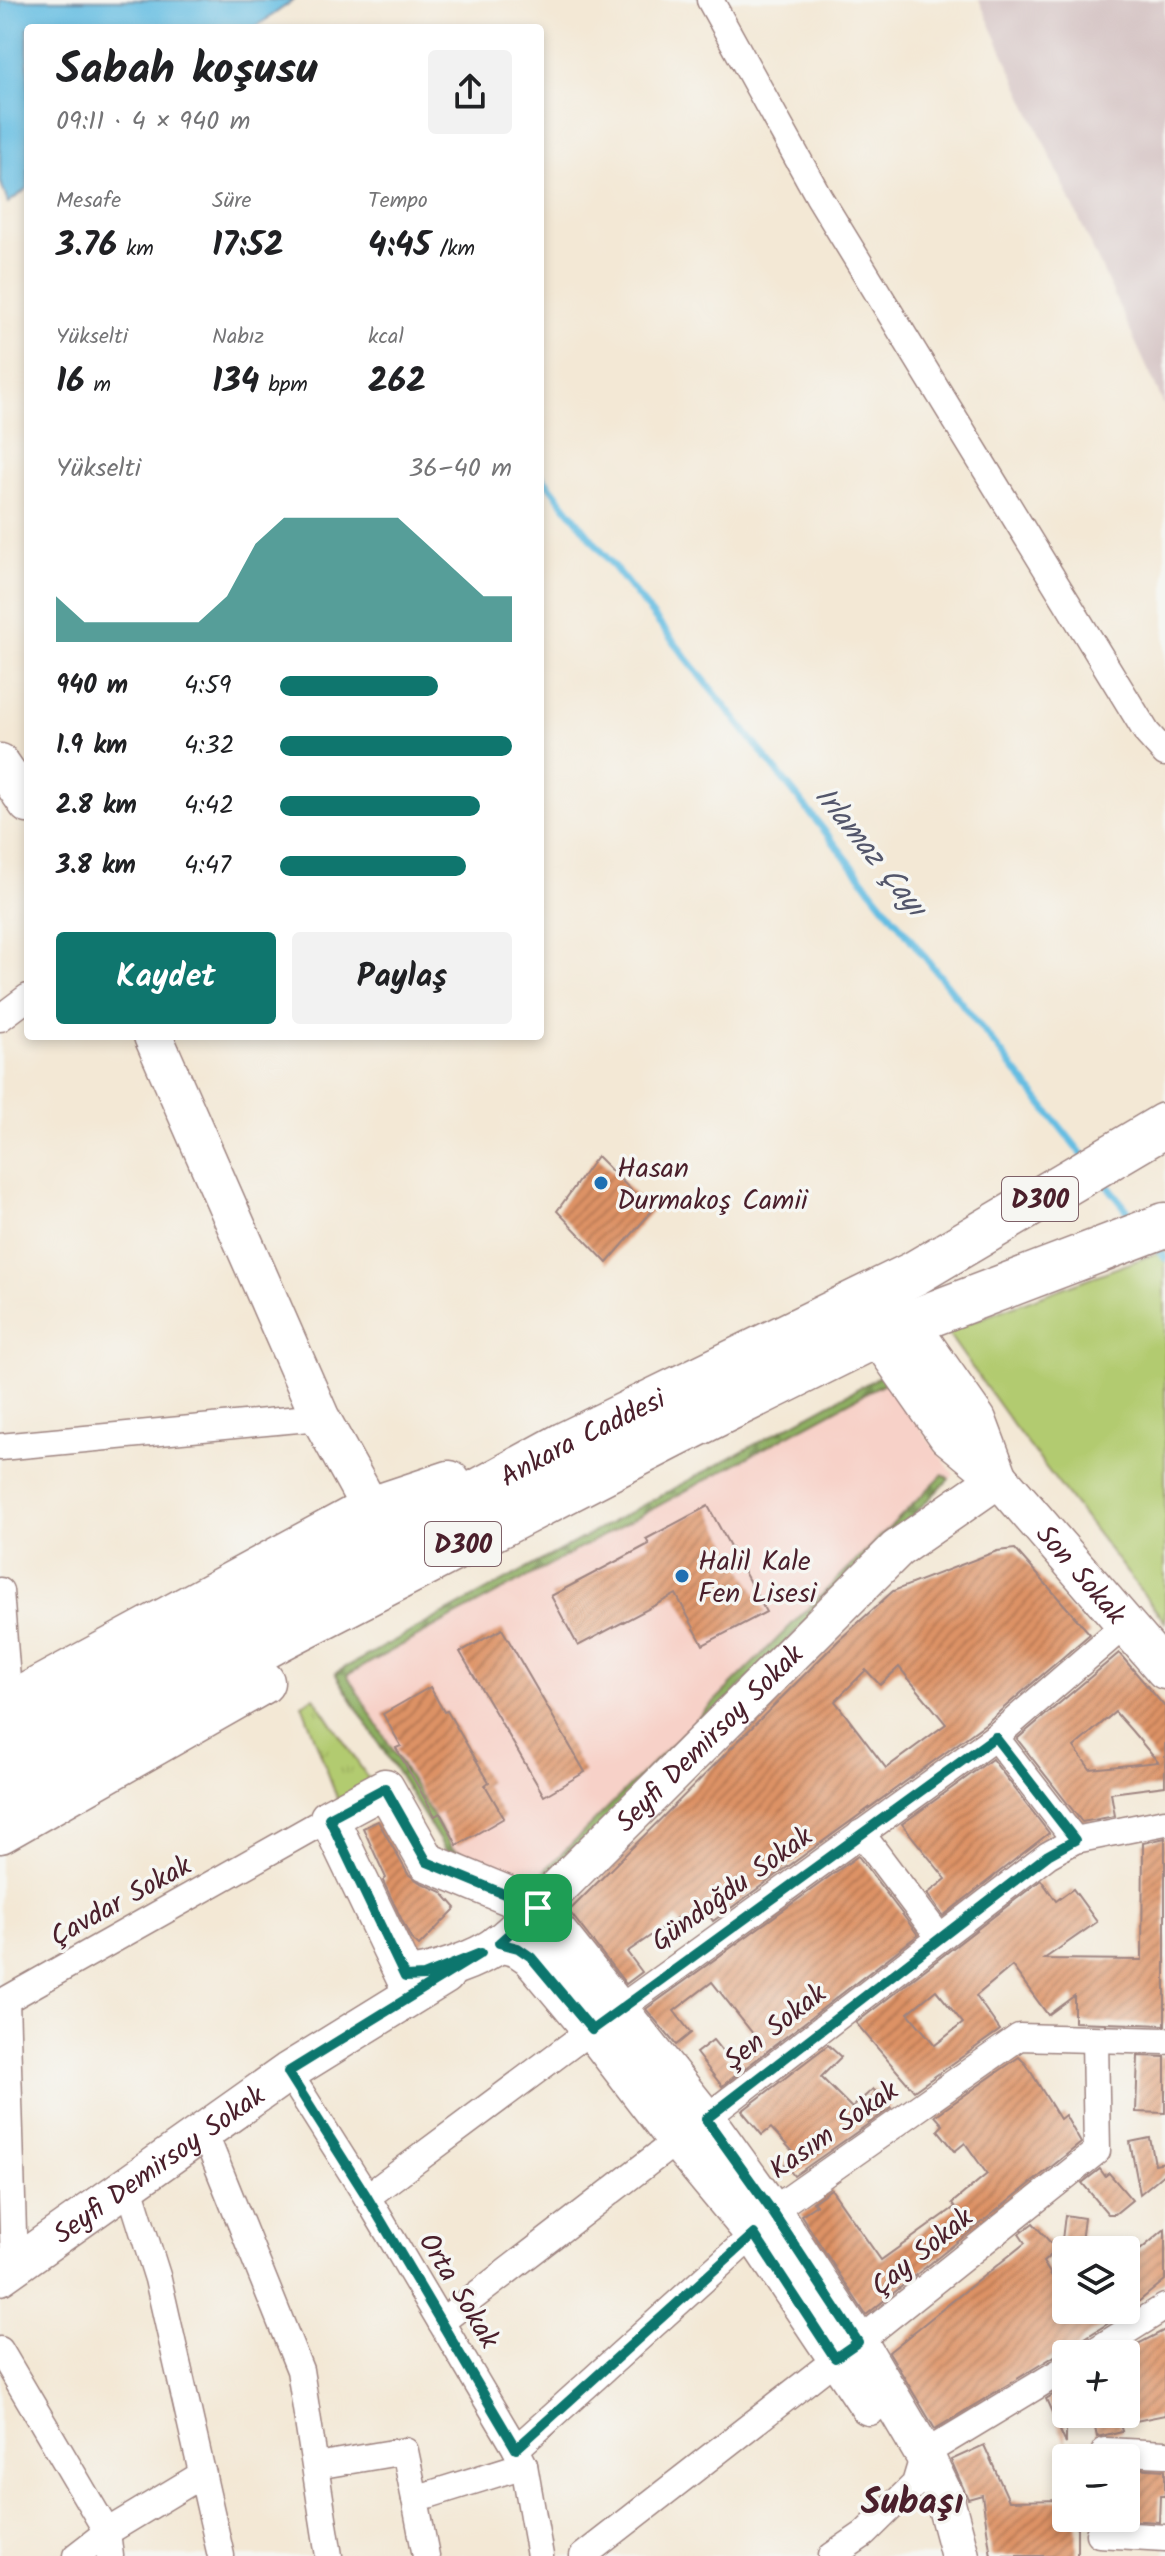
<!DOCTYPE html>
<html lang="tr">
<head>
<meta charset="utf-8">
<style>
  body { margin:0; font-family:Kalam,sans-serif; background:#f2f2f2; color:#202124; height:100vh; display:flex; flex-direction:column; font-size:30px; white-space:nowrap }
  * { box-sizing:border-box; margin:0 }
  p { font-size:26px; color:#757577 }
  .icon { flex:none; width:44px; height:44px; fill:none; stroke:currentColor; stroke-width:2; stroke-linecap:round; stroke-linejoin:round }
  .map { position:relative; flex:1; overflow:hidden }
  .side { position:absolute; left:24px; top:24px; width:520px; height:1016px; display:flex; flex-direction:column; background:#fff; border-radius:8px; box-shadow:0 4px 12px #0003 }
  .side>* { flex:none }
  .controls { position:absolute; left:1052px; top:2236px; display:grid; gap:16px }
  .controls a { display:grid; place-items:center; width:88px; height:88px; border-radius:8px; background:#fff; box-shadow:0 4px 12px #0003; font-size:40px }
  .pin { position:absolute; display:grid; place-items:center; width:68px; height:68px; color:#fff; margin:-34px; border-radius:16px; box-shadow:0 4px 12px #0006 }
  .round { display:grid; place-items:center; flex:none; width:84px; height:84px; border-radius:8px; background:#f2f2f2 }
  .headline { display:flex; align-items:center; justify-content:space-between; height:136px; padding:0 32px }
  h1 { font-size:44px; font-weight:700; line-height:60px }
  .stats { display:grid; grid-template-columns:repeat(3,1fr); gap:12px; height:136px; padding:8px 32px }
  .stats div { display:grid; align-content:center }
  .stats b { font-size:34px; font-weight:700 }
  .stats small { font-size:22px; font-weight:400 }
  .stats p { font-size:22px }
  .chart { height:224px; padding:16px 32px }
  .chart p { display:flex; justify-content:space-between }
  .chart svg { width:100%; height:144px; margin-top:8px; fill:#0f766e; opacity:.7 }
  .action { display:flex; gap:16px; margin-top:auto; padding:16px 32px }
  .action a { flex:1; height:92px; border-radius:8px; background:#0f766e; color:#fff; font-size:32px; font-weight:700; line-height:92px; text-align:center }
  .action a+a { background:#f2f2f2; color:#202124 }
  ul { padding:0 32px; list-style:none; font-size:26px }
  li { display:grid; grid-template-columns:128px 96px 1fr; align-items:center; height:60px }
  li i { height:20px; border-radius:10px; background:#0f766e }
  .map>svg:first-child { display:block }
  .built { fill:#f7d1c8 }
  .industrial { fill:#d2bfc0 }
  .grass { fill:url(#grass-tufts); stroke:#7e754e; stroke-width:2 }
  .forest { fill:url(#forest-firs); stroke:#6c6746; stroke-width:2 }
  .green { fill:#b2cb70; stroke:#7e754e; stroke-width:2 }
  .water { fill:#65bde2; stroke:#586e86; stroke-width:2 }
  .lines { fill:none; stroke-linecap:round; stroke-linejoin:round }
  .stream { stroke:#65bde2; stroke-width:7 }
  .building { fill:url(#building-hatch); fill-rule:evenodd }
  .street-casing { stroke:#9e8480; stroke-width:29 }
  .secondary-casing { stroke:#9e8480; stroke-width:41 }
  .highway-casing { stroke:#9e8480; stroke-width:47 }
  .street { stroke:#fff; stroke-width:26 }
  .secondary { stroke:#fff; stroke-width:38 }
  .highway { stroke:#fff; stroke-width:44 }
  .route-casing { stroke:#fff; stroke-width:16 }
  .route { stroke:#0f766e; stroke-width:10 }
  .poi-dot { fill:#1f6fb2; stroke:#f6f6f2; stroke-width:3 }
  .labels { text-anchor:middle; stroke-width:7; stroke-linejoin:round; paint-order:stroke }
  .shield { fill:#f6f6f2; stroke:#7e6067; stroke-width:2 }
  .shield-label { font-size:26px; font-weight:bold; fill:#4a1f2b }
  .poi-label { font-size:28px; fill:#4a1f2b; stroke:#f6f6f2; text-anchor:start }
  .street-label { font-size:28px; fill:#4a1f2b; stroke:#f6f6f2 }
  .water-label { font-size:30px; font-style:italic; fill:#53566b; stroke:#f6f6f2 }
  .district-label { font-size:36px; font-weight:bold; fill:#4a1f2b; stroke:#f6f6f2 }
</style>
</head>
<body>
<div class="map">
<svg width="1165" height="2556" viewBox="0 0 1165 2556">
  <defs>
    <pattern id="grass-tufts" width="24" height="20" patternUnits="userSpaceOnUse" patternTransform="scale(2)"><rect width="24" height="20" fill="#b2cb70"/><path d="M3 7l-1-3M5 7V3M7 7l1-3M15 17l-1-3M17 17v-4M19 17l1-3" fill="none" stroke="#9bae61"/></pattern>
    <pattern id="forest-firs" width="22" height="20" patternUnits="userSpaceOnUse" patternTransform="scale(2)"><rect width="22" height="20" fill="#8daf62"/><path d="M5 1l3.5 6h-7zM16 11l3.5 6h-7z" fill="#758e51"/></pattern>
    <pattern id="building-hatch" width="6" height="6" patternUnits="userSpaceOnUse" patternTransform="scale(2)"><rect width="6" height="6" fill="#dd9265"/><path d="M-1 1l2-2M0 6l6-6M5 7l2-2" fill="none" stroke="#b57753"/></pattern>
  </defs>
  <rect width="100%" height="100%" fill="#f6f6f2"/>
  <filter id="ink" filterUnits="userSpaceOnUse"><feTurbulence type="fractalNoise" baseFrequency=".0125" numOctaves="2"/><feDisplacementMap in="SourceGraphic" scale="16" xChannelSelector="R" yChannelSelector="G"/><feConvolveMatrix kernelMatrix="1 2 1 2 8 2 1 2 1" color-interpolation-filters="sRGB"/></filter>
  <filter id="wash" filterUnits="userSpaceOnUse"><feTurbulence type="fractalNoise" baseFrequency=".006" numOctaves="4" result="noise"/><feDisplacementMap in="SourceGraphic" scale="32" xChannelSelector="R" yChannelSelector="G"/><feGaussianBlur stdDeviation="1.8" result="paint"/><feColorMatrix in="noise" values="0 0 0 0 0 0 0 0 0 0 0 0 0 0 0 0 0 1.4 0 .05"/><feComposite in="paint" operator="in"/></filter>
  <g filter="url(#wash)">
    <rect width="100%" height="100%" fill="#f3e8d5"/>
    <polygon class="built" points="882,1375 954,1475 532,1895 448,1854 335,1673"/>
    <polygon class="industrial" points="979,0 1165,0 1165,407"/>
    <polygon class="grass" points="314,1697 370,1781 338,1800 302,1704"/>
    <g class="forest">
      <polygon points="882,1375 886,1382 347,1675 453,1849 488,1866 485,1872 448,1854 335,1673"/>
      <polygon points="943,1474 949,1479 532,1895 525,1890"/>
    </g>
    <polygon class="green" points="1165,1250 1165,1622 1013,1425 946,1331"/>
    <polygon class="water" points="0,0 294,0 254,28 28,28 28,188 8,203 0,180"/>
    <g class="lines">
      <g class="stream">
        <polyline points="540,474 1085,1158"/>
        <polyline points="1103,1180 1135,1220"/>
        <polyline points="1155,1245 1165,1258"/>
      </g>
    </g>
    <g id="blocks">
      <g class="building">
        <polygon points="597,1156 652,1211 607,1263 557,1211"/>
        <polygon points="708,1506 766,1612 703,1645 676,1594 578,1646 551,1596 649,1544 646,1539"/>
        <path d="M 1015,1549 L 1090,1634 L 985,1724 L 713,1921 L 706,1911 L 683,1927 L 677,1918 L 627,1952 L 642,1972 L 626,1984 L 569,1911 L 838,1641 L 893,1591 L 997,1551 ZM 899,1667 L 946,1724 L 886,1768 L 835,1701 L 866,1670 L 880,1685 Z"/>
        <polygon points="502,1629 585,1772 544,1796 460,1652"/>
        <path d="M 1119,1653 L 1165,1707 L 1165,1786 L 1111,1793 L 1115,1816 L 1082,1822 L 1017,1739 ZM 1115,1712 L 1131,1730 L 1158,1762 L 1090,1769 L 1074,1747 Z"/>
        <polygon points="430,1687 444,1712 447,1711 489,1782 485,1785 504,1818 457,1845 440,1813 435,1816 396,1748 401,1746 383,1714"/>
        <polygon points="992,1759 1049,1833 943,1916 927,1894 946,1879 902,1824"/>
        <polygon points="378,1821 408,1874 419,1882 442,1892 456,1908 419,1946 411,1939 383,1881 386,1878 363,1828"/>
        <path d="M 1165,1838 L 1165,2025 L 1074,2022 L 1074,1996 L 1048,2015 L 1012,1966 L 976,1996 L 1000,2030 L 914,2091 L 856,2023 L 1041,1880 L 1056,1901 L 1073,1889 L 1097,1922 L 1044,1959 L 1142,1960 L 1143,1843 ZM 936,1990 L 963,2023 L 935,2045 L 908,2013 Z"/>
        <polygon points="858,1856 918,1935 722,2086 696,2053 713,2040 733,2065 761,2044 712,1982 674,2011 691,2033 676,2045 646,2009"/>
        <polygon points="828,2045 841,2057 821,2077 852,2108 873,2089 891,2108 794,2176 785,2164 796,2155 771,2128 762,2135 742,2111"/>
        <polygon points="1138,2056 1165,2057 1165,2113 1136,2112"/>
        <polygon points="1019,2057 1026,2064 1060,2119 1065,2115 1081,2143 866,2315 801,2215 816,2205 813,2202 831,2189 881,2260 955,2207 952,2203 987,2174 965,2143 955,2151 938,2130 943,2125 935,2116"/>
        <polygon points="1150,2138 1155,2164 1165,2162 1165,2173 1140,2194 1130,2142"/>
        <polygon points="1100,2169 1105,2176 1109,2173 1132,2200 1115,2214 1108,2214 1082,2183"/>
        <polygon points="1065,2215 1084,2218 1080,2250 1061,2248"/>
        <polygon points="1033,2223 1057,2250 1043,2262 1066,2299 1066,2310 1126,2310 1126,2262 1165,2229 1165,2280 1126,2312 1082,2340 1074,2354 1066,2352 1058,2354 935,2429 889,2352 1025,2243 1019,2234"/>
        <polygon points="1165,2330 1165,2415 1126,2423 1126,2350"/>
        <polygon points="1066,2387 1066,2444 1046,2399"/>
        <polygon points="1092,2414 1117,2414 1122,2431 1097,2437"/>
        <polygon points="984,2445 1009,2501 1066,2500 1066,2518 1077,2518 1077,2556 991,2556 982,2495 968,2499 951,2460"/>
        <polygon points="1132,2468 1165,2470 1165,2496 1160,2496 1159,2522 1126,2520 1126,2497 1130,2497"/>
      </g>
    </g>
  </g>
  <g filter="url(#ink)">
    <use href="#blocks" fill-opacity="0" stroke="#9e8480" stroke-width="2"/>
    <g class="lines">
      <defs>
        <g id="street">
          <polyline points="710,0 819,197 1147,733 1165,753"/>
          <polyline points="0,1018 28,997"/>
          <polyline points="0,1447 320,1417"/>
          <polyline points="0,1591 9,1705"/>
          <polyline points="995,1737 1075,1840"/>
          <polyline points="861,1833 940,1938"/>
          <polyline points="288,2072 367,2197 516,2449 524,2465 540,2556"/>
          <polyline points="204,2132 300,2370 329,2556"/>
          <polyline points="129,2187 158,2279 221,2556"/>
          <polyline points="367,2197 619,2009 995,1737 1126,1624"/>
          <polyline points="14,2266 6,2000 329,1818"/>
          <polyline points="441,2322 1048,1855 1075,1840 1165,1822"/>
          <polyline points="0,2350 107,2532 110,2556"/>
          <polyline points="1090,2354 1165,2307"/>
          <polyline points="516,2449 754,2234 772,2211 1019,2037 1165,2041"/>
          <polyline points="1105,2458 1105,2451 1165,2454"/>
          <polyline points="316,2466 405,2451 415,2499 524,2465"/>
          <polyline points="415,2499 426,2556"/>
          <polyline points="1099,2534 1165,2538"/>
          <polyline points="76,2556 107,2532 203,2474"/>
          <polyline points="583,2556 858,2342 1097,2151 1095,2040"/>
          <polyline points="832,2556 864,2534 915,2484 924,2454 1066,2368"/>
        </g>
        <g id="secondary">
          <polyline points="0,763 28,804"/>
          <polyline points="153,1036 320,1417 371,1509"/>
          <polyline points="909,1323 977,1420 998,1476"/>
          <path id="s1" d="M 877,1335 L 948,1436 L 999,1478 L 1165,1670"/>
          <polyline points="499,1943 518,1948 531,1957 592,2030 678,2142 754,2234 869,2406"/>
          <path id="s2" d="M 0,2276 L 288,2072 L 445,1975"/>
          <path id="s3" d="M 960,2556 L 944,2496 L 924,2454 L 858,2342 L 772,2211 L 706,2119 L 538,1908 L 427,1862 L 385,1788 L 329,1818 L 405,1977 C 433,1975 477,1960 500,1943 C 514,1933 525,1920 538,1908 L 897,1549 L 999,1478"/>
        </g>
        <g id="highway">
          <polyline points="0,1710 371,1509 449,1483"/>
          <path id="s4" d="M 0,1752 L 565,1444 L 915,1273 L 1165,1125"/>
          <polyline points="0,1791 281,1638 675,1435 877,1335 1165,1225"/>
          <polyline points="0,1831 262,1682"/>
        </g>
      </defs>
      <use href="#street" class="street-casing"/>
      <use href="#secondary" class="secondary-casing"/>
      <use href="#highway" class="highway-casing"/>
      <use href="#street" class="street"/>
      <use href="#secondary" class="secondary"/>
      <use href="#highway" class="highway"/>
    </g>
  </g>
  <g class="lines" filter="url(#ink)">
    <defs>
      <polygon id="route" points="995,1737 1075,1840 1048,1855 706,2119 772,2211 858,2342 835,2358 754,2234 516,2449 367,2197 288,2072 481,1953 424,1976 405,1977 329,1818 385,1788 427,1862 538,1908 499,1943 518,1948 531,1957 592,2030"/>
    </defs>
    <use href="#route" class="route-casing"/>
    <use href="#route" class="route"/>
  </g>
  <g class="poi-dot">
    <circle cx="601" cy="1183" r="8"/>
    <circle cx="682" cy="1576" r="8"/>
  </g>
  <g class="labels">
    <g class="shield">
      <rect x="1002" y="1177" width="76" height="44" rx="6"/>
      <rect x="425" y="1522" width="76" height="44" rx="6"/>
    </g>
    <g class="shield-label">
      <text x="1040" y="1208">D300</text>
      <text x="463" y="1553">D300</text>
    </g>
    <g class="poi-label">
      <text x="617" y="1177">Hasan<tspan x="617" dy="32">Durmakoş Camii</tspan></text>
      <text x="698" y="1570">Halil Kale<tspan x="698" dy="32">Fen Lisesi</tspan></text>
    </g>
    <g class="street-label">
      <text dy="10" stroke="none"><textPath href="#s4" startOffset="662">Ankara Caddesi</textPath></text>
      <text dy="10" stroke="none"><textPath href="#s1" startOffset="316">Son Sokak</textPath></text>
      <text dy="10" stroke="none"><textPath href="#s3" startOffset="1618">Seyfi Demirsoy Sokak</textPath></text>
      <text transform="translate(731 1888) rotate(-36)" y="10">Gündoğdu Sokak</text>
      <text transform="translate(120 1900) rotate(-29)" y="10">Çavdar Sokak</text>
      <text transform="translate(774 2026) rotate(-38)" y="10">Şen Sokak</text>
      <text transform="translate(833 2129) rotate(-35)" y="10">Kasım Sokak</text>
      <text dy="10" stroke="none"><textPath href="#s2" startOffset="194">Seyfi Demirsoy Sokak</textPath></text>
      <text transform="translate(921 2251) rotate(-39)" y="10">Çay Sokak</text>
      <text transform="translate(460 2290) rotate(59)" y="10">Orta Sokak</text>
    </g>
    <g class="water-label">
      <text transform="translate(871 851) rotate(51)" y="10">Irlamaz Çayı</text>
    </g>
    <g class="district-label">
      <text x="912" y="2513">Subaşı</text>
    </g>
  </g>
</svg>
<div class="controls">
<a><svg class="icon" aria-label="layers" viewBox="0 0 24 24"><path d="M12 4l9 5-9 5-9-5zM3 14l9 5 9-5"/></svg></a>
<a>+</a>
<a>−</a>
</div>
<div class="pin" style="left:538px;top:1908px;background:#1e9e55"><svg class="icon" aria-label="arrive" viewBox="0 0 24 24"><path d="M6 21V4h12l-3 4 3 4H6"/></svg></div>
<section class="side">
<div class="headline"><div><h1>Sabah koşusu</h1><p>09:11 · 4 × 940 m</p></div><a class="round"><svg class="icon" aria-label="share" viewBox="0 0 24 24"><path d="M12 15V3M7 8l5-5 5 5M5 13v7h14v-7"/></svg></a></div>
<div class="stats">
<div><p>Mesafe</p><b>3.76<small> km</small></b></div>
<div><p>Süre</p><b>17:52</b></div>
<div><p>Tempo</p><b>4:45<small> /km</small></b></div>
</div>
<div class="stats">
<div><p>Yükselti</p><b>16<small> m</small></b></div>
<div><p>Nabız</p><b>134<small> bpm</small></b></div>
<div><p>kcal</p><b>262</b></div>
</div>
<div class="chart"><p><span>Yükselti</span>36–40 m</p>
<svg viewBox="0 0 160 44" preserveAspectRatio="none"><path d="M0 44V30L10 38L20 38L30 38L40 38L50 38L60 30L70 14L80 6L90 6L100 6L110 6L120 6L130 14L140 22L150 30L160 30V44z"/></svg>
</div>
<ul>
<li><b>940 m</b>4:59<i style="width:68%"></i></li>
<li><b>1.9 km</b>4:32<i style="width:100%"></i></li>
<li><b>2.8 km</b>4:42<i style="width:86%"></i></li>
<li><b>3.8 km</b>4:47<i style="width:80%"></i></li>
</ul>
<div class="action"><a>Kaydet</a><a>Paylaş</a></div>
</section>
</div>
</body>
</html>
